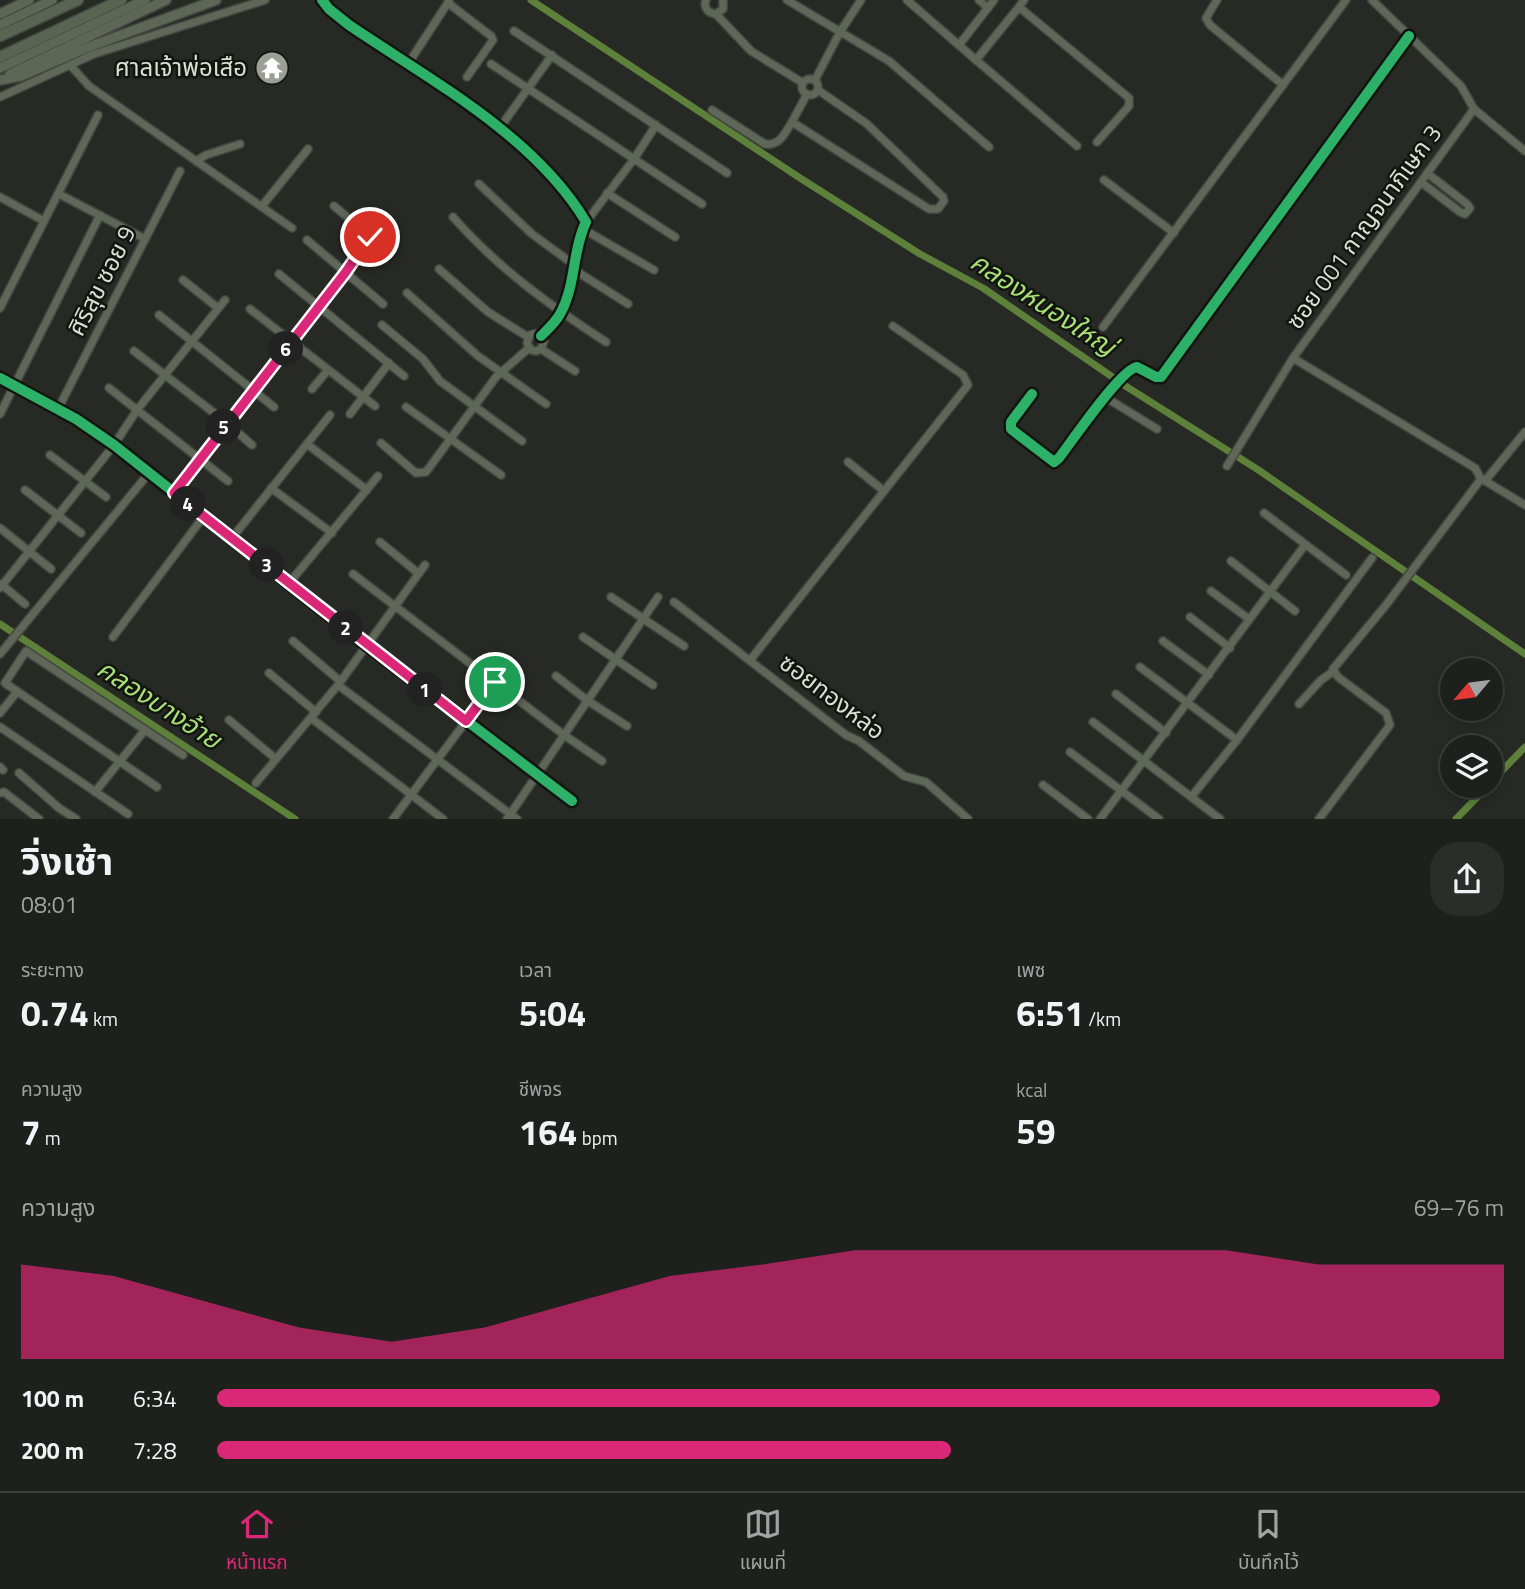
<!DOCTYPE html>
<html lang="th">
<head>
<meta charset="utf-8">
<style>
  body { margin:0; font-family:"Titillium Web","Noto Sans Thai",sans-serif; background:#2a2d28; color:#f1f3f6; height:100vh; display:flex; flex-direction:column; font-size:26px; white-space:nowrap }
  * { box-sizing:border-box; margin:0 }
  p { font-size:23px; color:#a0a3a3 }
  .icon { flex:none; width:38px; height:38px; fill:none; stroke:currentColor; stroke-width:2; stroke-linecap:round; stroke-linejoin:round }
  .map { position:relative; height:819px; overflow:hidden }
  .side { display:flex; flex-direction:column; background:#1d201b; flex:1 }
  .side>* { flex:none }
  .needle { width:46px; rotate:241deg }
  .buttons { position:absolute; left:1440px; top:658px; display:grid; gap:14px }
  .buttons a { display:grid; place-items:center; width:63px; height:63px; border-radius:50%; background:#1d201b; box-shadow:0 4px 10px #0003,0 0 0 2px #3b3e3a; font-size:35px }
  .pin { position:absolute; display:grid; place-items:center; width:60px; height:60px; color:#fff; margin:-30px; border:4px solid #fff; border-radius:50%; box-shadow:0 2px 7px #0007 }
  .km { position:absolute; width:35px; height:35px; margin:-18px; border-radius:50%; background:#222; color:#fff; font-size:19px; line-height:35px; text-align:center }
  .round { display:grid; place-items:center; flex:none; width:74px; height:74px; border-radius:28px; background:#2a2d28 }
  .overview { display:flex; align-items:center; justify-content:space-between; height:119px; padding:0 21px }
  h1 { font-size:38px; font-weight:700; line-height:52px }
  .stats { display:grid; grid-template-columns:repeat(3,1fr); gap:10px; height:119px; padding:7px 21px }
  .stats div { display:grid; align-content:center }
  .stats b { font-size:35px; font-weight:700 }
  .stats small { font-size:19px; font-weight:400 }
  .stats p { font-size:19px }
  .chart { height:196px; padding:14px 21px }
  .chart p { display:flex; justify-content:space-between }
  .chart svg { width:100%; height:126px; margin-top:7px; fill:#db2777; opacity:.7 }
  ul { padding:0 21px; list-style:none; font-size:23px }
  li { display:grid; grid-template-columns:112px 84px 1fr; align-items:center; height:52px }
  li i { height:18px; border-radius:9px; background:#db2777 }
  .tab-bar { display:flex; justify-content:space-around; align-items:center; height:98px; border-top:2px solid #3b3e3a; background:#1d201b; font-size:19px; color:#a0a3a3 }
  .tab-bar a { display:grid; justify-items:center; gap:4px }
  .tab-bar .current { color:#db2777 }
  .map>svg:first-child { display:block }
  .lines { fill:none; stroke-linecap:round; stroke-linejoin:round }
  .canal { stroke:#5d813a; stroke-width:7 }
  .minor-casing { stroke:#434641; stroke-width:10 }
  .major-casing { stroke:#434641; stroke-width:12 }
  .highway-casing { stroke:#434641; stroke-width:13 }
  .minor { stroke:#5f6758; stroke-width:7 }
  .major { stroke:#5e6755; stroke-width:9 }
  .highway { stroke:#5a6452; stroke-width:10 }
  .cycleway-casing { stroke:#12150f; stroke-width:15 }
  .cycleway { stroke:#2db169; stroke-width:10 }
  .route-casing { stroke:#fff; stroke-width:14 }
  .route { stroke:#db2777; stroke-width:9 }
  .labels { text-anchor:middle; stroke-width:5; stroke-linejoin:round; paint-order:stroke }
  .poi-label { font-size:24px; fill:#d9dfd5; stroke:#12150f; text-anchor:end }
  .street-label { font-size:24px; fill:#d9dfd5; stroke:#12150f }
  .water-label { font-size:26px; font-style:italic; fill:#a8df76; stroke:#12150f }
</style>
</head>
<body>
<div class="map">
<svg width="1525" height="819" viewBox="0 0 1525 819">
  <rect width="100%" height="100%" fill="#272a24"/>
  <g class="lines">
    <g class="canal">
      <polyline points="531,0 800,178 920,254 983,288 1127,387 1257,469 1525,654"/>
      <polyline points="0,624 295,819"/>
      <polyline points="1491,782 1525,747"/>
      <polyline points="1456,819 1488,786"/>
    </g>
    <defs>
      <g id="minor">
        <path d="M 322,0 L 329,9 L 349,25 C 430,80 535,136 586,222 C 572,251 576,286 560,314 C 555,323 548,329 541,336"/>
        <path d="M 706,0 C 703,8 708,13 716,14 L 723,9 L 723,0"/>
        <polyline points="787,0 889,61 989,147"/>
        <polyline points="907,0 976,60"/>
        <polyline points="979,0 988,8"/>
        <polyline points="1024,0 1019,7 1129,98 1129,106 1097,142"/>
        <polyline points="1217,0 1206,18 1210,25 1283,85"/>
        <polyline points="1372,0 1461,86 1474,109 1525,151"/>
        <polyline points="448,3 491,36 493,40 467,77"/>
        <polyline points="1019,7 976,60 1077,146"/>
        <polyline points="716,14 751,51 803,83"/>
        <polyline points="514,31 727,173"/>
        <polyline points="959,45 994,0"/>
        <polyline points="408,64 449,1"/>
        <polyline points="491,64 702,204"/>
        <polyline points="70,65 89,86 292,228"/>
        <circle cx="810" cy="87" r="8"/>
        <polyline points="815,80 840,32 861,0"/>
        <polyline points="807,94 792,122 929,209 938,209 944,201 943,197 867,124 818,90"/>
        <polyline points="0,97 94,54 265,0"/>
        <path d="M 712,110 L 765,144 C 780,146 785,133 792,122"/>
        <polyline points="499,129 552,55"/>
        <polyline points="196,161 206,155 240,144"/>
        <polyline points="1104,180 1174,233"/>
        <polyline points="1421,182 1460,212 1465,214 1470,208 1467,204 1427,173"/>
        <polyline points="479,184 532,234 573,264"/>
        <polyline points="607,193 675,237"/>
        <polyline points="59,194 145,239"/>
        <polyline points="0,197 44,221"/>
        <polyline points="262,206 308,149"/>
        <path d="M 453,217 C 498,268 549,305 606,342"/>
        <polyline points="586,222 634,159 656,125"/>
        <polyline points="583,229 654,270"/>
        <polyline points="307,240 383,304"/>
        <polyline points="439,269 488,312 528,337"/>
        <polyline points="573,269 628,304"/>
        <polyline points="279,274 404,376"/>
        <polyline points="183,280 218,308"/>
        <polyline points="407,293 478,356 546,404"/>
        <polyline points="0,308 98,115"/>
        <polyline points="250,309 375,406"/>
        <polyline points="159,315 274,407"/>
        <polyline points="382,325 423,359 440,381 522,441"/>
        <polyline points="1103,327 1346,0"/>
        <path d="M 541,349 L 544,341 C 542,335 537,332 530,335 L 527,343 L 531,350 L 536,351 L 541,349 L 575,371"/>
        <polyline points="134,351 227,423 252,445"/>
        <polyline points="1293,358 1475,468 1481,479"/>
        <polyline points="0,378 76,419 114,445 367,645 572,801"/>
        <polyline points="109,388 228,481"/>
        <polyline points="312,389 328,370"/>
        <path d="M 1032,394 L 1011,422 L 1011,429 L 1054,462 L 1059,458 C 1072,441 1121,369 1137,367 L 1156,377 L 1161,377 L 1409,36"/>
        <polyline points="1105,397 1157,429"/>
        <polyline points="406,407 501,475"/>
        <polyline points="58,409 180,171"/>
        <polyline points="0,414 100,215"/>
        <polyline points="350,414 389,363"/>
        <polyline points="381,443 416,473 426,472 496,377 529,348"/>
        <polyline points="307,444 367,490"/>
        <polyline points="50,455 106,497"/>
        <polyline points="848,462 884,491"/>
        <polyline points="1227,466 1293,358 1474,109"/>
        <polyline points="1482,479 1525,505"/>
        <polyline points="1485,481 1525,432"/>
        <polyline points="271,488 332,533"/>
        <polyline points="25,490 81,533"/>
        <polyline points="174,493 369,241 370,236 334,206"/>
        <polyline points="1264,513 1346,575"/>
        <polyline points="0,528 51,569"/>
        <polyline points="232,538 330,415"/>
        <polyline points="380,542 418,573"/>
        <polyline points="1231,561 1295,611"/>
        <polyline points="353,574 564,735 602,761"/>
        <polyline points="290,582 378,476"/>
        <polyline points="1,584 25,604"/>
        <polyline points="0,588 114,445 137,410 225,300"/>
        <polyline points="1211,591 1249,619"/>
        <polyline points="611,597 684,646"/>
        <polyline points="674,602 846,735 859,741 904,776 926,782 968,819"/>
        <polyline points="1190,617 1230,648"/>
        <polyline points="113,637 204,516"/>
        <polyline points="583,637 653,685"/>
        <polyline points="293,641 340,681"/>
        <polyline points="1163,641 1209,675"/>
        <polyline points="0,654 149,473"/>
        <polyline points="751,659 968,385 963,375 893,326"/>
        <polyline points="1140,667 1237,740"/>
        <polyline points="269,673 316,712"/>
        <polyline points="556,676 588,701 627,726"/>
        <polyline points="338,685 517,819"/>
        <polyline points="1116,694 1166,733"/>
        <polyline points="1299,704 1321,680 1334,671"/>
        <polyline points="0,713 17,692"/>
        <polyline points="311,718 443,819"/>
        <polyline points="229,720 276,759"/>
        <polyline points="1093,722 1220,819"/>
        <polyline points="0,727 128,814"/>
        <polyline points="1070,752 1159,819"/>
        <polyline points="0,767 3,770"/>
        <polyline points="19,773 59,808 76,819"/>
        <polyline points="256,783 338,685 425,565"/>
        <polyline points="1043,785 1088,819"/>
        <polyline points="157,787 5,683 26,651 183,755"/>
        <polyline points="95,792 145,730"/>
        <polyline points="0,793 4,792 39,819"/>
        <polyline points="1192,796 1237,740 1372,558"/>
        <polyline points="393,819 508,665"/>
        <polyline points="507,819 658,597"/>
        <polyline points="1100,819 1305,545"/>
        <polyline points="1319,819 1390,725 1386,713 1338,677 1333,669 1386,605 1481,479"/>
      </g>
      <g id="major">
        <polyline points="0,14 29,0"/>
        <polyline points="0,25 52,0"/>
        <polyline points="0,68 145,0"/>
        <polyline points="10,74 166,0"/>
        <polyline points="0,80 21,76 86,48 216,0"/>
      </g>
      <g id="highway">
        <polyline points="0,36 78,0"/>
        <polyline points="0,57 121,0"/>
      </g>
    </defs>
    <use href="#minor" class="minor-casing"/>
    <use href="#major" class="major-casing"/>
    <use href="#highway" class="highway-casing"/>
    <use href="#minor" class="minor"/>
    <use href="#major" class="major"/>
    <use href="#highway" class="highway"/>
    <defs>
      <g id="cycleway">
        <path d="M 322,0 L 329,9 L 349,25 C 430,80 535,136 586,222 C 572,251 576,286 560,314 C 555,323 548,329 541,336"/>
        <polyline points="0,378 76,419 114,445 367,645 572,801"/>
        <path d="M 1032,394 L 1011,422 L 1011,429 L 1054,462 L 1059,458 C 1072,441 1121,369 1137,367 L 1156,377 L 1161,377 L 1409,36"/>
      </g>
    </defs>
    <use href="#cycleway" class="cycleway-casing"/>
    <use href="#cycleway" class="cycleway"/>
  </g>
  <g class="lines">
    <defs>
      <polyline id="route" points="370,237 345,273 174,493 466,721 495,682"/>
    </defs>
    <use href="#route" class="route-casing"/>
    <use href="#route" class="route"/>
  </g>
  <defs>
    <symbol id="temple-disc" viewBox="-11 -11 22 22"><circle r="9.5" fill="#9ba097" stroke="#12150f"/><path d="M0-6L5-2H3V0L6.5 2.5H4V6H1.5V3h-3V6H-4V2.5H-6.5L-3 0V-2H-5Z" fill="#fff"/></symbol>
  </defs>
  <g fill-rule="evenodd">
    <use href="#temple-disc" x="253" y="49" width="38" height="38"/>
  </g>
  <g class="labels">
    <g class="poi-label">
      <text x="247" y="76">ศาลเจ้าพ่อเสือ</text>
    </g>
    <g class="street-label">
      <text transform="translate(1364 227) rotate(-54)" y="8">ซอย 001 กาญจนาภิเษก 3</text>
      <text transform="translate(102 281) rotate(-63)" y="8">ศิริสุข ซอย 9</text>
      <text transform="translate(832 697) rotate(37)" y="8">ซอยทองหล่อ</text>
    </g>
    <g class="water-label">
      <text transform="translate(1043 304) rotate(33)" y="9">คลองหนองใหญ่</text>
      <text transform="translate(159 704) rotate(33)" y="9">คลองบางอ้าย</text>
    </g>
  </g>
</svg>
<div class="buttons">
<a><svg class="needle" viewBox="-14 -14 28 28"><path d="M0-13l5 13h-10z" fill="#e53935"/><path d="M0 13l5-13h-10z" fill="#a0a3a3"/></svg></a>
<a><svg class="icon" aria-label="layers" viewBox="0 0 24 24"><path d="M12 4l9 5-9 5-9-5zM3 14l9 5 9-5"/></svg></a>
</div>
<div class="pin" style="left:495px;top:682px;background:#1e9e55"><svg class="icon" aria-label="arrive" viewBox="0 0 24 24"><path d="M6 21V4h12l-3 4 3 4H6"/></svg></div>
<div class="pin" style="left:370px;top:237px;background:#d93025"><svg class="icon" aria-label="check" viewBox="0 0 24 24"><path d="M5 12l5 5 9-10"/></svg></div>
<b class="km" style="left:425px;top:690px">1</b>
<b class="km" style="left:346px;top:628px">2</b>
<b class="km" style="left:267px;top:565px">3</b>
<b class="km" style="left:188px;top:504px">4</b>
<b class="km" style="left:224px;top:427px">5</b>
<b class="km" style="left:286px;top:349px">6</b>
</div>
<section class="side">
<div class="overview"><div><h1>วิ่งเช้า</h1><p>08:01</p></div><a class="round"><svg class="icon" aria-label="share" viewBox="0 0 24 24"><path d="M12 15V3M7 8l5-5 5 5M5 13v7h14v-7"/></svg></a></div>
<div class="stats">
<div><p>ระยะทาง</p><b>0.74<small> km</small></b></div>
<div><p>เวลา</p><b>5:04</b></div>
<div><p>เพซ</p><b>6:51<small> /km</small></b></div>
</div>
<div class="stats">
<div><p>ความสูง</p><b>7<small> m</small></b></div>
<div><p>ชีพจร</p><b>164<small> bpm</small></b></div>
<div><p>kcal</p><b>59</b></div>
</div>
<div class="chart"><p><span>ความสูง</span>69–76 m</p>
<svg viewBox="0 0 160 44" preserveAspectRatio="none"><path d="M0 44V11L10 15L20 24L30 33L40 38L50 33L60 24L70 15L80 11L90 6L100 6L110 6L120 6L130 6L140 11L150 11L160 11V44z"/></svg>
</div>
<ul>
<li><b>100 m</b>6:34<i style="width:95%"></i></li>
<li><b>200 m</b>7:28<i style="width:57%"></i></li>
</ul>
</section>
<nav class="tab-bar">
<a class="current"><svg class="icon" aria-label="home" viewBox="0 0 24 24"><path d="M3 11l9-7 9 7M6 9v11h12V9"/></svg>หน้าแรก</a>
<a><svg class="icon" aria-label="map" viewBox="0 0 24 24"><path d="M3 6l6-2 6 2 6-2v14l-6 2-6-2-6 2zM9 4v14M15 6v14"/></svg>แผนที่</a>
<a><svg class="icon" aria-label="saved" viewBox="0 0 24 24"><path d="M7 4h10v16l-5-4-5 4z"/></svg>บันทึกไว้</a>
</nav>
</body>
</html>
